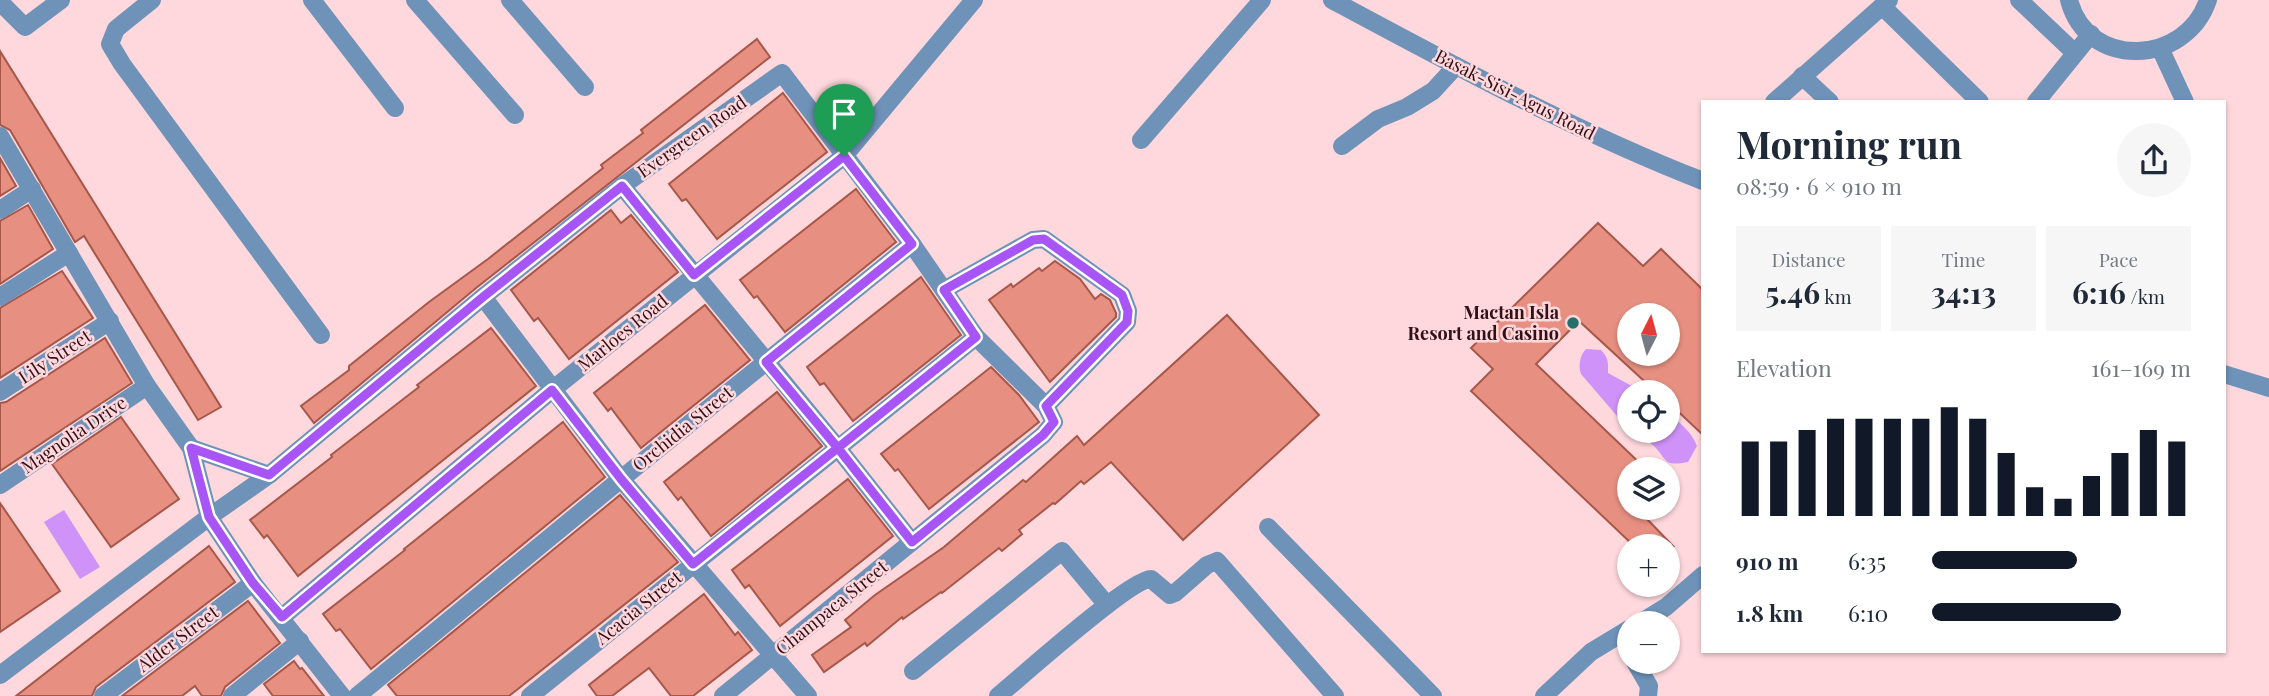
<!DOCTYPE html>
<html lang="en">
<head>
<meta charset="utf-8">
<style>
  body { margin:0; font-family:"Playfair Display",serif; background:#f6f6f7; color:#1f2937; height:100vh; display:flex; flex-direction:column; font-size:26px; white-space:nowrap }
  * { box-sizing:border-box; margin:0 }
  p { font-size:23px; color:#747a83 }
  .icon { flex:none; width:38px; height:38px; fill:none; stroke:currentColor; stroke-width:2; stroke-linecap:round; stroke-linejoin:round }
  .map { position:relative; flex:1; overflow:hidden }
  .drawer { position:absolute; left:1701px; top:100px; width:525px; height:553px; display:flex; flex-direction:column; background:#fff; border-radius:0px; box-shadow:0 2px 5px #0004 }
  .drawer>* { flex:none }
  .needle { width:46px; rotate:6deg }
  .controls { position:absolute; left:1617px; top:303px; display:grid; gap:14px }
  .controls a { display:grid; place-items:center; width:63px; height:63px; border-radius:50%; background:#fff; box-shadow:0 2px 5px #0004; font-size:35px }
  .pin { position:absolute; display:grid; place-items:center; width:60px; height:60px; color:#fff; margin:-72px -30px; border-radius:50% 50% 50% 0; rotate:-45deg; box-shadow:0 0 7px #0007 }
  .pin .icon { rotate:45deg }
  .round { display:grid; place-items:center; flex:none; width:74px; height:74px; border-radius:37px; background:#f6f6f7 }
  .head { display:flex; align-items:center; justify-content:space-between; height:119px; padding:0 35px }
  h1 { font-size:38px; font-weight:700; line-height:52px }
  .metrics { display:grid; grid-template-columns:repeat(3,1fr); gap:10px; height:119px; padding:7px 35px }
  .metrics div { display:grid; align-content:center; border-radius:0px; background:#f6f6f7; text-align:center }
  .metrics b { font-size:30px; font-weight:700 }
  .metrics small { font-size:19px; font-weight:400 }
  .metrics p { font-size:19px }
  .chart { height:196px; padding:14px 35px }
  .chart p { display:flex; justify-content:space-between }
  .chart svg { width:100%; height:126px; margin-top:7px; stroke:#111827; stroke-width:6 }
  ul { padding:0 35px; list-style:none; font-size:23px }
  li { display:grid; grid-template-columns:112px 84px 1fr; align-items:center; height:52px }
  li i { height:18px; border-radius:9px; background:#111827 }
  .map>svg:first-child { display:block }
  .water { fill:#cf92f8 }
  .building { fill:#e79081; stroke:#a7574a; stroke-width:2; fill-rule:evenodd }
  .lines { fill:none; stroke-linecap:round; stroke-linejoin:round }
  .minor { stroke:#6e92b8; stroke-width:18 }
  .tertiary { stroke:#6e92b8; stroke-width:18 }
  .route-casing { stroke:#fff; stroke-width:14 }
  .route { stroke:#a855f7; stroke-width:9 }
  .poi-dot { fill:#26706c; stroke:#fed8dc; stroke-width:2.5 }
  .labels { text-anchor:middle; stroke-width:5; stroke-linejoin:round; paint-order:stroke }
  .street-label { font-size:18px; fill:#311016; stroke:#fed8dc }
  .poi-label { font-size:18px; font-weight:bold; fill:#311016; stroke:#fed8dc; text-anchor:end }
</style>
</head>
<body>
<div class="map">
<svg width="2269" height="696" viewBox="0 0 2269 696">
  <rect width="100%" height="100%" fill="#fed8dc"/>
  <g class="water">
    <path d="M 1586,349 L 1601,350 C 1609,358 1608,363 1608,373 L 1630,385 L 1644,383 L 1652,392 L 1629,392 L 1629,430 L 1581,374 C 1578,366 1580,355 1586,349 Z"/>
    <path d="M 1668,413 C 1679,422 1692,432 1697,446 L 1688,462 C 1663,467 1668,460 1654,446 C 1648,440 1637,437 1629,430 L 1668,430 Z"/>
    <polygon points="64,510 100,567 80,579 44,522"/>
  </g>
  <g class="building">
    <polygon points="757,39 770,57 476,288 314,423 301,406 349,370 349,366 429,302 488,259 603,168 601,165 643,133 641,130"/>
    <polygon points="0,51 221,407 198,420 84,236 75,242 10,130 0,125"/>
    <polygon points="783,93 827,152 717,239 686,199 682,201 669,184"/>
    <polygon points="0,158 16,186 0,196"/>
    <polygon points="856,189 896,242 785,332 757,296 754,298 740,280"/>
    <polygon points="28,205 53,249 0,284 0,221"/>
    <polygon points="611,210 621,223 631,215 678,272 569,359 538,318 534,321 511,290"/>
    <path d="M 1598,223 L 1643,266 L 1661,249 L 1703,290 L 1703,435 L 1668,402 L 1668,392 L 1656,392 L 1579,321 L 1536,364 L 1646,469 L 1629,469 L 1629,508 L 1659,508 L 1647,519 L 1673,546 L 1634,546 L 1471,391 L 1493,369 L 1471,348 ZM 1629,315 L 1668,315 L 1668,354 L 1629,354 Z"/>
    <polygon points="1055,261 1080,279 1095,299 1101,294 1110,300 1116,313 1116,317 1050,382 989,300 1011,284 1013,287 1039,268 1042,271"/>
    <polygon points="62,271 93,318 0,378 0,308"/>
    <polygon points="921,277 961,335 853,421 824,383 820,385 807,367"/>
    <polygon points="705,305 750,360 641,448 611,408 608,411 594,393"/>
    <polygon points="1227,315 1319,415 1183,540 1111,462 1084,484 1081,481 1055,504 1053,503 1019,530 1022,534 1002,551 999,548 942,593 941,592 903,619 902,617 867,646 865,643 824,672 812,655 851,627 845,620 875,595 944,547 1023,480 1026,482 1077,436 1084,445"/>
    <polygon points="491,328 536,386 298,576 267,535 264,538 250,520 332,457 331,455 419,387 417,385"/>
    <polygon points="105,338 132,383 0,471 0,403 6,402"/>
    <polygon points="991,367 1019,395 1039,422 929,509 898,469 895,471 881,454"/>
    <polygon points="777,392 822,446 711,536 681,497 678,500 664,482"/>
    <polygon points="121,417 179,499 111,547 52,464"/>
    <polygon points="563,422 605,477 371,669 340,629 336,631 323,614 405,550 404,549"/>
    <polygon points="848,479 893,536 780,626 749,585 745,588 732,570"/>
    <polygon points="620,495 678,562 509,696 397,696 388,685"/>
    <polygon points="0,503 60,591 0,632"/>
    <polygon points="209,546 235,582 96,687 92,696 16,696"/>
    <polygon points="704,594 735,635 738,632 752,650 693,696 671,696 649,668 612,696 597,696 589,685"/>
    <polygon points="248,601 280,643 225,687 221,696 202,696 195,686 182,696 122,696"/>
    <polygon points="294,661 300,669 302,668 324,696 273,696 264,684"/>
  </g>
  <g class="lines">
    <g class="minor">
      <polyline points="152,0 116,29 110,44 122,64 321,335"/>
      <polyline points="312,0 395,108"/>
      <polyline points="415,0 515,115"/>
      <polyline points="510,0 585,87"/>
      <polyline points="2019,0 2075,53"/>
      <path d="M 2069,0 C 2087,70 2186,66 2208,0"/>
      <polyline points="0,2 25,27 61,0"/>
      <polyline points="1882,6 1980,102"/>
      <polyline points="2160,48 2185,102"/>
      <polyline points="1802,76 1830,102"/>
      <polyline points="1774,102 1889,0"/>
      <polyline points="2036,102 2091,34"/>
      <polyline points="0,136 147,386 191,448 209,517 253,583 342,696"/>
      <polyline points="1141,140 1262,0"/>
      <polyline points="1342,146 1378,119 1407,107 1433,91 1456,66"/>
      <polyline points="622,186 837,447 912,542"/>
      <polyline points="0,210 32,189"/>
      <polyline points="944,290 1033,240 1044,239 1122,295 1128,311 1127,322 1046,406"/>
      <polyline points="0,297 69,253"/>
      <polyline points="483,297 621,479 808,696"/>
      <polyline points="0,392 110,321"/>
      <polyline points="191,448 269,475"/>
      <polyline points="0,485 147,386"/>
      <polyline points="1268,527 1433,696"/>
      <polyline points="282,617 552,390 844,156 974,0"/>
      <polyline points="1640,623 1666,607 1703,575"/>
      <polyline points="1635,662 1649,686 1648,696"/>
      <polyline points="913,671 1062,551 1107,605"/>
      <polyline points="0,675 209,517 269,475 483,297 622,186 782,73 912,244 976,337 1046,406 1054,422 1043,435 723,696"/>
      <polyline points="103,696 253,583"/>
      <polyline points="232,696 300,641"/>
      <polyline points="357,696 621,479 912,244"/>
      <polyline points="530,696 976,337"/>
      <path d="M 998,696 C 1021,677 1130,579 1151,579 L 1170,595 L 1175,593 L 1207,565 L 1217,561 L 1335,696"/>
      <polyline points="1544,696 1591,652 1629,629"/>
    </g>
    <g class="tertiary">
      <path d="M 1332,0 C 1453,65 1575,131 1703,181"/>
      <polyline points="2224,374 2269,388"/>
    </g>
  </g>
  <g class="lines">
    <defs>
      <polyline id="route" points="844,156 694,275 622,186 483,297 269,475 191,448 209,517 253,583 282,617 552,390 621,479 693,564 976,337 944,290 1033,240 1044,239 1122,295 1128,311 1127,322 1046,406 1054,422 1043,435 912,542 837,447 766,362 912,244 844,156"/>
    </defs>
    <use href="#route" class="route-casing"/>
    <use href="#route" class="route"/>
  </g>
  <circle class="poi-dot" cx="1573" cy="323" r="7"/>
  <g class="labels">
    <g class="street-label">
      <text transform="translate(1515 95) rotate(27)" y="6">Basak-Sisi-Agus Road</text>
      <text transform="translate(692 137) rotate(-35)" y="6">Evergreen Road</text>
      <text transform="translate(623 333) rotate(-39)" y="6">Marloes Road</text>
      <text transform="translate(55 357) rotate(-33)" y="6">Lily Street</text>
      <text transform="translate(683 429) rotate(-39)" y="6">Orchidia Street</text>
      <text transform="translate(74 435) rotate(-34)" y="6">Magnolia Drive</text>
      <text transform="translate(639 608) rotate(-39)" y="6">Acacia Street</text>
      <text transform="translate(832 608) rotate(-39)" y="6">Champaca Street</text>
      <text transform="translate(178 639) rotate(-37)" y="6">Alder Street</text>
    </g>
    <g class="poi-label">
      <text x="1559" y="319">Mactan Isla<tspan x="1559" dy="21">Resort and Casino</tspan></text>
    </g>
  </g>
</svg>
<div class="controls">
<a><svg class="needle" viewBox="-14 -14 28 28"><path d="M0-13l5 13h-10z" fill="#e53935"/><path d="M0 13l5-13h-10z" fill="#747a83"/></svg></a>
<a><svg class="icon" aria-label="locate" viewBox="0 0 24 24"><circle cx="12" cy="12" r="6"/><path d="M12 2v4M12 18v4M2 12h4M18 12h4"/></svg></a>
<a><svg class="icon" aria-label="layers" viewBox="0 0 24 24"><path d="M12 4l9 5-9 5-9-5zM3 14l9 5 9-5"/></svg></a>
<a>+</a>
<a>−</a>
</div>
<div class="pin" style="left:844px;top:156px;background:#1e9e55"><svg class="icon" aria-label="arrive" viewBox="0 0 24 24"><path d="M6 21V4h12l-3 4 3 4H6"/></svg></div>
<section class="drawer">
<div class="head"><div><h1>Morning run</h1><p>08:59 · 6 × 910 m</p></div><a class="round"><svg class="icon" aria-label="share" viewBox="0 0 24 24"><path d="M12 15V3M7 8l5-5 5 5M5 13v7h14v-7"/></svg></a></div>
<div class="metrics">
<div><p>Distance</p><b>5.46<small> km</small></b></div>
<div><p>Time</p><b>34:13</b></div>
<div><p>Pace</p><b>6:16<small> /km</small></b></div>
</div>
<div class="chart"><p><span>Elevation</span>161–169 m</p>
<svg viewBox="0 0 160 44" preserveAspectRatio="none"><path d="M5 44V18M15 44V18M25 44V14M35 44V10M45 44V10M55 44V10M65 44V10M75 44V6M85 44V10M95 44V22M105 44V34M115 44V38M125 44V30M135 44V22M145 44V14M155 44V18"/></svg>
</div>
<ul>
<li><b>910 m</b>6:35<i style="width:56%"></i></li>
<li><b>1.8 km</b>6:10<i style="width:73%"></i></li>
</ul>
</section>
</div>
</body>
</html>
